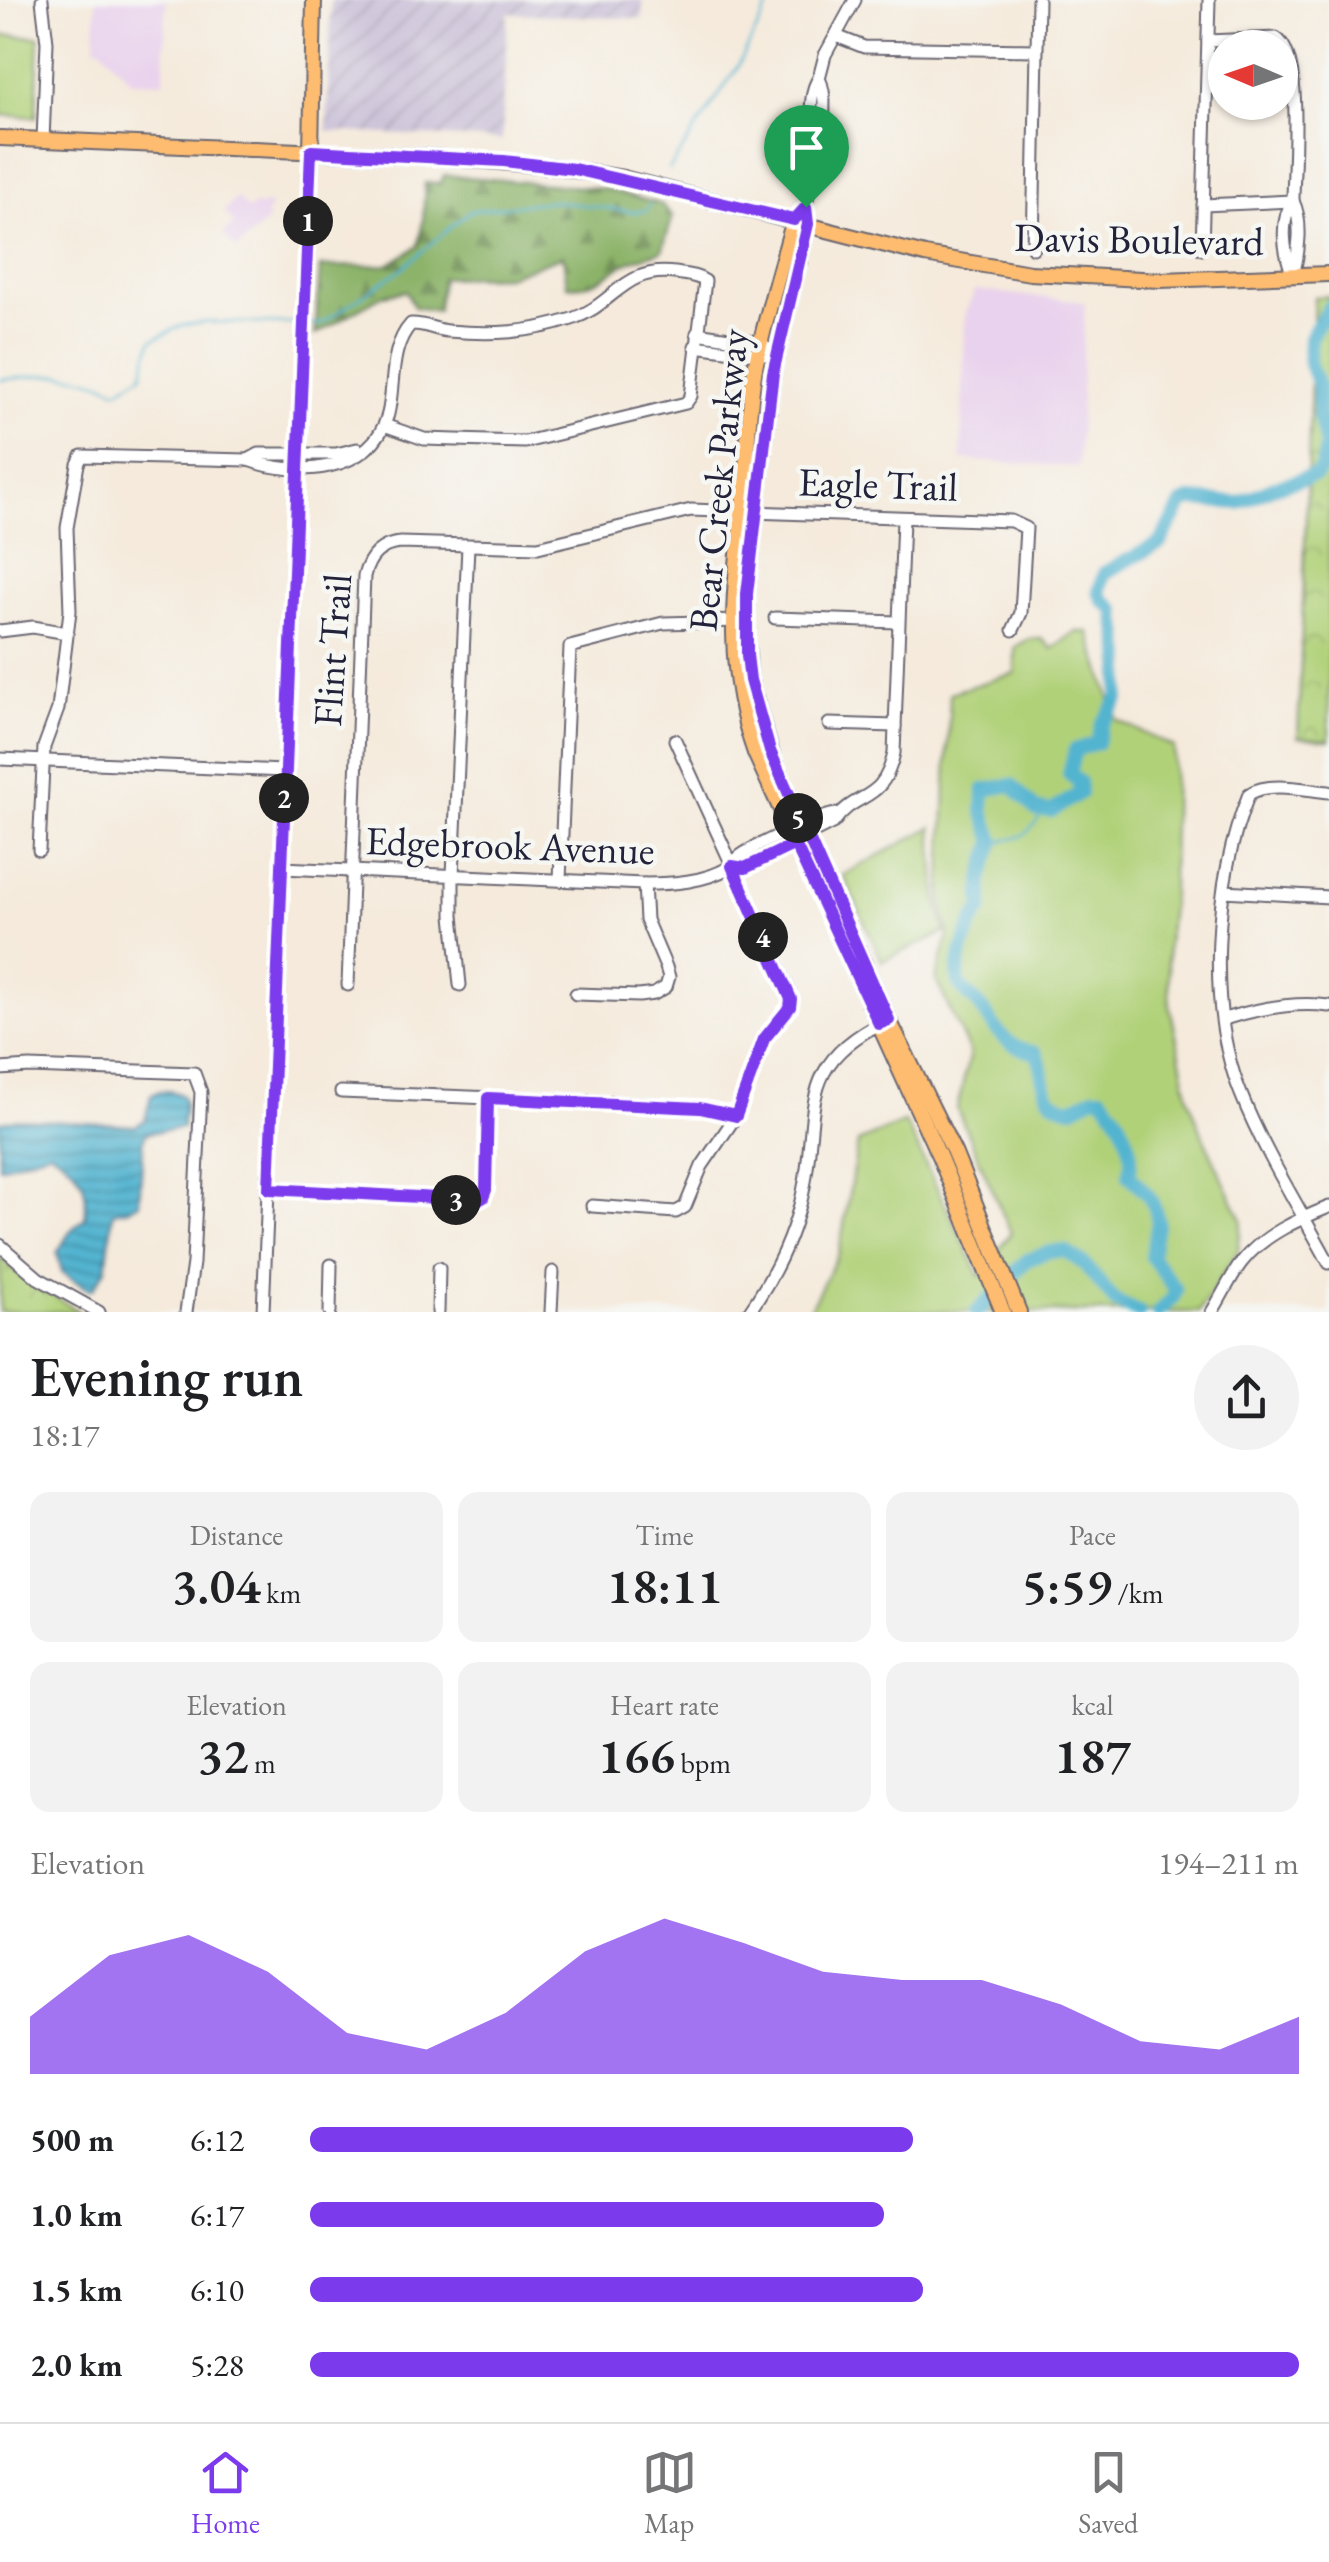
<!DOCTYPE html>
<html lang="en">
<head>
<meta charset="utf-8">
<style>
  body { margin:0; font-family:"EB Garamond",serif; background:#f2f2f2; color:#202124; height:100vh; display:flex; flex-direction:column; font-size:38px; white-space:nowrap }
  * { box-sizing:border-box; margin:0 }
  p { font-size:32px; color:#757577 }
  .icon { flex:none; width:55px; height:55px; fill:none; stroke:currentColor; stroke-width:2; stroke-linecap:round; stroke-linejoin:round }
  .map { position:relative; height:1312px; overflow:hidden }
  .sheet { display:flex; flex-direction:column; background:#fff; flex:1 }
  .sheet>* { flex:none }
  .needle { width:65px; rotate:272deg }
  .controls { position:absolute; left:1208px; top:30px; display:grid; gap:20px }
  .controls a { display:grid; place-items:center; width:90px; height:90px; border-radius:50%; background:#fff; box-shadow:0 2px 8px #0004; font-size:50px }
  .pin { position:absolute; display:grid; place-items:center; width:85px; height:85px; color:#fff; margin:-102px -42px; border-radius:50% 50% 50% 0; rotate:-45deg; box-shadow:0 0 10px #0007 }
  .pin .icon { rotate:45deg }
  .km { position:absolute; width:50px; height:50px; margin:-25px; border-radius:50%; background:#222; color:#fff; font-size:28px; line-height:50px; text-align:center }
  .round { display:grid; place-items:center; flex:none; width:105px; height:105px; border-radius:52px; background:#f2f2f2 }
  .summary { display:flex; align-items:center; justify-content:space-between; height:170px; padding:0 30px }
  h1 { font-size:55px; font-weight:600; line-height:75px }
  .figures { display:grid; grid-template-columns:repeat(3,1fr); gap:15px; height:170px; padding:10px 30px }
  .figures div { display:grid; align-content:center; border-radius:20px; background:#f2f2f2; text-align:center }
  .figures b { font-size:50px; font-weight:600 }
  .figures small { font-size:28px; font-weight:400 }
  .figures p { font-size:28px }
  .chart { height:280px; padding:20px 30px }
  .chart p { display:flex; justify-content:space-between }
  .chart svg { width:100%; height:180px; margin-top:10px; fill:#7c3aed; opacity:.7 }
  ul { padding:0 30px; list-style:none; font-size:32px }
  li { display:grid; grid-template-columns:160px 120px 1fr; align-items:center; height:75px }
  li i { height:25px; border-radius:12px; background:#7c3aed }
  .dock { display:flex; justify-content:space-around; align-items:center; height:140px; border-top:2px solid #e0e0e0; background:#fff; font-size:28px; color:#757577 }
  .dock a { display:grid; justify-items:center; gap:5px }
  .dock .active { color:#7c3aed }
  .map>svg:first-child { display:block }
  .built { fill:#e9d2ed }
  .industrial { fill:url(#industrial-furrows) }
  .green { fill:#b1d179; stroke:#6a7a5a; stroke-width:2.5 }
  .forest { fill:url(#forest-firs); stroke:#576a52; stroke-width:2.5 }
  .park { fill:url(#park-crowns); stroke:#6a7a5a; stroke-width:2.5 }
  .water { fill:url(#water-rules); stroke:#3a6b86; stroke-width:2.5 }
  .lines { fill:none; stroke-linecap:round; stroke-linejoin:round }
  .stream { stroke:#52b4d0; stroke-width:2.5 }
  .river { stroke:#52b4d0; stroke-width:14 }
  .minor-casing { stroke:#6c6873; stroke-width:15 }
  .major-casing { stroke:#6c6873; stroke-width:18 }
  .minor { stroke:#fff; stroke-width:11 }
  .major { stroke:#fdbc6f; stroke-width:14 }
  .route-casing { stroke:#fff; stroke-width:20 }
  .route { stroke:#7c3aed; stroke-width:12 }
  .labels { text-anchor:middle; stroke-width:9; stroke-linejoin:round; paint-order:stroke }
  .street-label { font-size:40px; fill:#22223b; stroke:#f6f6f2 }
</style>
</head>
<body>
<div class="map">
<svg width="1329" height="1312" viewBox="0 0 1329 1312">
  <defs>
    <pattern id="industrial-furrows" width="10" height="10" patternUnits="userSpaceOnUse" patternTransform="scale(2.5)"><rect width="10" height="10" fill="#c9bfd7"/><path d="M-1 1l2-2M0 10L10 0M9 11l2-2" fill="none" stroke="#aca4b9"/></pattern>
    <pattern id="forest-firs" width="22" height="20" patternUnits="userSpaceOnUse" patternTransform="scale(2.5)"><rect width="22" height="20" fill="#8cb369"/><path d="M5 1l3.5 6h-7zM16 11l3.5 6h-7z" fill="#729158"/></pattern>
    <pattern id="park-crowns" width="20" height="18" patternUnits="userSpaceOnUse" patternTransform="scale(2.5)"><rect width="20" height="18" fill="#b1d179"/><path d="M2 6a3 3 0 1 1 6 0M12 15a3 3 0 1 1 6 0" fill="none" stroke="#98b36a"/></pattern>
    <pattern id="water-rules" width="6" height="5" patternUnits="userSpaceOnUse" patternTransform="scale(2.5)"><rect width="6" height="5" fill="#52b4d0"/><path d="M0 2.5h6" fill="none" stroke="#4492aa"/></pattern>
  </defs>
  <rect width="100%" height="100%" fill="#f6f6f2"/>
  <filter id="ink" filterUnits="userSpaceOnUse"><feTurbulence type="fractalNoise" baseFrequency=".01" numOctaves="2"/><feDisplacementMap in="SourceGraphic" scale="20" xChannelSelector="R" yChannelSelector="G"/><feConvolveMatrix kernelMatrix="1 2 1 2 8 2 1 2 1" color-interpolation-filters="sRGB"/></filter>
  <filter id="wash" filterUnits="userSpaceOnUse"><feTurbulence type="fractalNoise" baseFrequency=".0048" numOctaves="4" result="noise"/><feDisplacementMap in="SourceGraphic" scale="40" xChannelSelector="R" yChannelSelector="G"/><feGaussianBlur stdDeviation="2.25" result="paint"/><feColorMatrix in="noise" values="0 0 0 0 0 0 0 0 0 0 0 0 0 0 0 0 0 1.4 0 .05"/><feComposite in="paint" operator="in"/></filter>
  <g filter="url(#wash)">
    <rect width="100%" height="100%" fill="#f5eadb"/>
    <g class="built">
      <polygon points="96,0 166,0 164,82 131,81 101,47 95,47"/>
      <polygon points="237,198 248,210 256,204 260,208 266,203 271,208 265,214 269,219 237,249 223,234 234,223 224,211"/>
      <polygon points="975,290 1085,302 1078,467 961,460 965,313"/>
    </g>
    <polygon class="industrial" points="331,0 643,0 642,19 508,13 502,140 327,131"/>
    <g class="green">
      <polygon points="0,35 39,37 36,117 0,115"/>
      <polygon points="1075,632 1089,632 1117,720 1174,747 1172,895 1167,946 1170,1006 1189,1099 1205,1141 1242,1220 1238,1251 1199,1312 808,1312 839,1253 858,1142 905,1122 980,1276 1011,1233 957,1109 970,1053 936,980 949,933 941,900 950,693 1015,673 1015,647 1029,639 1042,639 1052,649"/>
      <polygon points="932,827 937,900 946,932 882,961 843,875"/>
    </g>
    <path class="forest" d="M 444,175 L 605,189 L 661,204 L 673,216 L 662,251 C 652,255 639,257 629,262 C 606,273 597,289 567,285 L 563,256 L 508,276 L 442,278 L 437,311 L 414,307 L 406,291 L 383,295 L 315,335 L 320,267 L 388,265 L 418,246 L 423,220 L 425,183 L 440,184 Z"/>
    <g class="park">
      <polygon points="1329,296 1329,740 1298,737 1314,297"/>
      <polygon points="0,1256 17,1273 80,1312 0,1312"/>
    </g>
    <path class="water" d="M 160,1091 C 193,1090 183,1103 182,1128 L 147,1133 L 144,1137 L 139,1203 L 129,1209 L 113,1212 L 106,1269 L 93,1289 L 87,1289 L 62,1272 L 57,1253 L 71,1230 L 85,1218 C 89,1183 80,1169 50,1151 L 0,1167 L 0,1122 L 16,1119 L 135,1126 L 145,1120 L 151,1095 Z"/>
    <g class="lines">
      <g class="stream">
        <polyline points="669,170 738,66 772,0"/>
        <polyline points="311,324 321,324 400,270 470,211 552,201 634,212 646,211 650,204"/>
        <path d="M 0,380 C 43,374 79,370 118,390 L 142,375 L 152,340 L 183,325 L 210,322 L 298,324"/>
        <path d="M 994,841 C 1020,841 1031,834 1043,811"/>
      </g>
      <g class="river">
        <polyline points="977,1312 1027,1260 1049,1252 1065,1251 1084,1264 1115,1301 1139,1312"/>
        <path d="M 1158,1312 L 1173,1298 L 1176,1290 L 1151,1256 L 1158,1222 L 1155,1209 L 1149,1196 L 1129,1175 C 1137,1149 1120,1115 1101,1096 L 1094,1096 L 1072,1108 C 1033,1101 1050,1075 1036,1053 C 1000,1044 999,1032 979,1005 C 972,997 962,992 959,982 C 954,966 971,921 982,909 L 982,879 L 994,841 L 983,811 L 984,790 L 1012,785 L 1036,810 L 1052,811 L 1080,793 L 1079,782 L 1069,774 L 1075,750 L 1097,743 L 1102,724 L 1119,698 L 1122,655 L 1115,610 L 1103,600 L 1099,591 L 1104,573 L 1160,543 L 1183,503 L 1190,500 L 1239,503 L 1274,487 L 1316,475 L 1322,466 L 1326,446 L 1319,415 L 1319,387 L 1309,362 L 1310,338 L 1329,307"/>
      </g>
    </g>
  </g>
  <g filter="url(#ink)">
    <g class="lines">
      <defs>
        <g id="minor">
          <polyline points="42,0 47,42 43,140"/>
          <polyline points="836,36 864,47 1036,50"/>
          <path d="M 1208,41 L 1276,38 C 1304,54 1293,169 1293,201 C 1303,221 1299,253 1293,275"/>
          <path d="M 819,78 C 827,94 825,128 816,143 L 811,138 C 812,120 808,93 819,78 Z"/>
          <polyline points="819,78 825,55 855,0"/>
          <path d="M 1293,201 C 1279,221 1284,253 1293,275"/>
          <polyline points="1203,205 1293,201"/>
          <polyline points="806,207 816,143"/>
          <polyline points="1033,248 1038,0"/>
          <polyline points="1202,249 1209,0"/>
          <polyline points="697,333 761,343 776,354"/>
          <polyline points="695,346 765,355"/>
          <polyline points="248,460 259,454 336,454 357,449"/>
          <polyline points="775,618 898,622"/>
          <polyline points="0,631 33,627 67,633"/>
          <polyline points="829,724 895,726"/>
          <polyline points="0,759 284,771"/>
          <path d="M 1329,792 C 1306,790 1269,781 1249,794 C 1214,879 1206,1008 1241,1094 C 1264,1152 1299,1207 1329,1263"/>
          <path d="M 39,850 L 44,747 L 58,709 L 70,611 L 67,528 L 78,464 L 82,456 L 248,460 C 295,477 372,474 388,414 C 395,385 389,348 411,324 C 424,323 435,330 448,331 C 492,335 530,333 572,319 C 614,305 624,266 675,273 C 686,275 696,275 705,281 L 691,396 L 686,403 L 525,442 L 424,439 L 384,425"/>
          <path d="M 732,866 L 745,867 L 834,822 C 855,790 883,805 894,753 L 903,519"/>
          <path d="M 282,868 L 644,884 C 672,884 704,882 728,868 C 741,860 728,866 739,857 C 751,847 826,812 839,814"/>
          <polyline points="560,880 570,647 663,623 739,621"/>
          <polyline points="1224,891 1329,897"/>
          <path d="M 348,985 L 364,576 C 369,557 379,545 400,543 L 538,547 L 691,510 L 1011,521 L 1026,528 L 1021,613 L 1013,630"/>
          <polyline points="460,985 453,915 453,875 468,546"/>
          <polyline points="576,994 639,996 654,994 666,987 669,977 666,967 646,920 644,884"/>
          <path d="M 1224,1019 C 1257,1009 1294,1001 1329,1006"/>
          <polyline points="0,1069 30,1067 194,1073 201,1092 193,1263 186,1312"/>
          <polyline points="341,1092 644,1104 700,1108 736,1116"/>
          <polyline points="269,1189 445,1199 483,1198 486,1190 488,1098"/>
          <polyline points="592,1206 676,1212 685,1207 702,1166 736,1116 764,1039 790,1007 790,992 675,740"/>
          <polyline points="0,1245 38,1278 99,1312"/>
          <polyline points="263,1312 311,151"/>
          <polyline points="330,1312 331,1265"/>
          <polyline points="438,1312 439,1268"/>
          <polyline points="551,1312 553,1272"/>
          <path d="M 749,1312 C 775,1275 794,1236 803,1192 C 820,1113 794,1065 885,1021"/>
          <path d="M 1212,1312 C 1222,1296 1230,1278 1241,1263 C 1261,1236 1299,1219 1329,1207"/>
        </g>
        <g id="major">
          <polyline points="0,138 435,157 550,166 623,178 925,255 1030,273 1160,280 1329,274"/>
          <polyline points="311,151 314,0"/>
          <path d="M 794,220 C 780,269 765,318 755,368 C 747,413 748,459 743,504 C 734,594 724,665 755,753 L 940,1158 L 1003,1312"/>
          <polyline points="808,224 773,373 747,594 746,631 750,680 774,761 889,1020 954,1152 1019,1312"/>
        </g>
      </defs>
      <use href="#minor" class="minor-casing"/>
      <use href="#major" class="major-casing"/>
      <use href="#minor" class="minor"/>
      <use href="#major" class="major"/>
    </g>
  </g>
  <g class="lines" filter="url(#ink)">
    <defs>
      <polygon id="route" points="311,151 504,161 574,169 794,220 806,207 808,224 773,373 747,594 747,655 750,680 770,751 889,1020 879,1024 795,844 745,868 732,866 791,999 790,1007 764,1039 736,1116 700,1108 488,1098 486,1190 483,1198 475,1200 269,1189"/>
    </defs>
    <use href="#route" class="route-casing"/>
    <use href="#route" class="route"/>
  </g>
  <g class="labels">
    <g class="street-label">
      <text transform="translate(1139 239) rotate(1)" y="14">Davis Boulevard</text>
      <text transform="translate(718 480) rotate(-84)" y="14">Bear Creek Parkway</text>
      <text transform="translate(878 484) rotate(2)" y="14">Eagle Trail</text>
      <text transform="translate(332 650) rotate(-86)" y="14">Flint Trail</text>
      <text transform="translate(510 845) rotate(2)" y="14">Edgebrook Avenue</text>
    </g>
  </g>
</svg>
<div class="controls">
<a><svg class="needle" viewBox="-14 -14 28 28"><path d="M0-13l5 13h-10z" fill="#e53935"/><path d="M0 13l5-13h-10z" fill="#757577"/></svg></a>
</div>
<div class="pin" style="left:806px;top:207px;background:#1e9e55"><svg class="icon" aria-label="arrive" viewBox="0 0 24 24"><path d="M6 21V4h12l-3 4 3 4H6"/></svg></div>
<b class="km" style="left:308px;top:221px">1</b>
<b class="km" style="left:284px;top:798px">2</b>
<b class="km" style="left:456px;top:1200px">3</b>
<b class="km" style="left:763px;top:937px">4</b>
<b class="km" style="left:798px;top:818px">5</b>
</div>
<section class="sheet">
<div class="summary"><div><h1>Evening run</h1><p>18:17</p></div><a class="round"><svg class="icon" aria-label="share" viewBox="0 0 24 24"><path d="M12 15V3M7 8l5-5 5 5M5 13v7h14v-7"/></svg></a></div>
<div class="figures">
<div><p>Distance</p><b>3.04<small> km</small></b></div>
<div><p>Time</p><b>18:11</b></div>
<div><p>Pace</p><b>5:59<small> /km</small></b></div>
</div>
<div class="figures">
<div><p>Elevation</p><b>32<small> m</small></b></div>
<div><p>Heart rate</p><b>166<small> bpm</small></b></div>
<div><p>kcal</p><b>187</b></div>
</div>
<div class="chart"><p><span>Elevation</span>194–211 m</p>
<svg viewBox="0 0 160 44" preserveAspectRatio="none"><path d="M0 44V30L10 15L20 10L30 19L40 34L50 38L60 29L70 14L80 6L90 12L100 19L110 21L120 21L130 27L140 36L150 38L160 30V44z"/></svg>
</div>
<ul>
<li><b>500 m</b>6:12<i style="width:61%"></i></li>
<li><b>1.0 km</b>6:17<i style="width:58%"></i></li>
<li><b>1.5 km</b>6:10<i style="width:62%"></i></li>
<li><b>2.0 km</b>5:28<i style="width:100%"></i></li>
</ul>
</section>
<nav class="dock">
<a class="active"><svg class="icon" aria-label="home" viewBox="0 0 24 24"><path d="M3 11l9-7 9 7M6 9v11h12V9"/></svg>Home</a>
<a><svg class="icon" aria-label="map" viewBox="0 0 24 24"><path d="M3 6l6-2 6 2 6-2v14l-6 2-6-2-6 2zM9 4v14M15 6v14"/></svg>Map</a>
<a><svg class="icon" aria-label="saved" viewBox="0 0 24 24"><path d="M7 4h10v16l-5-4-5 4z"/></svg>Saved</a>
</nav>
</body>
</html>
